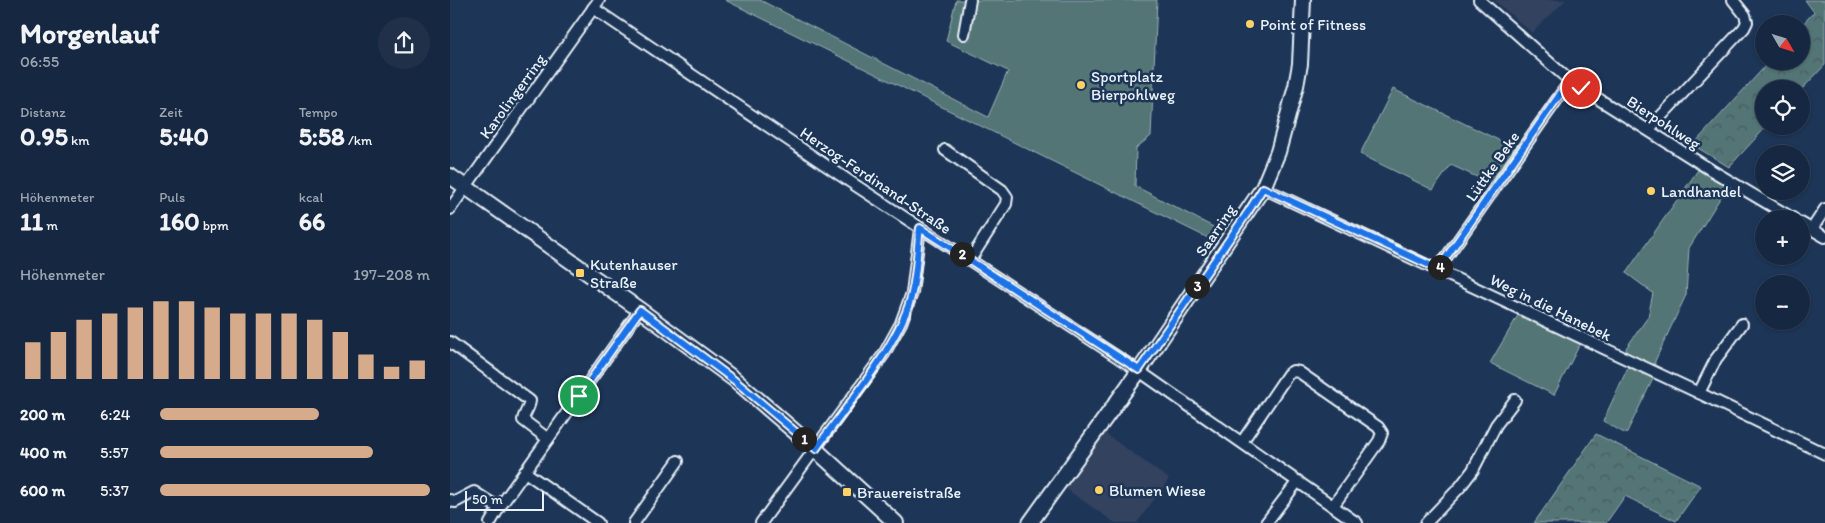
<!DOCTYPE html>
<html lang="de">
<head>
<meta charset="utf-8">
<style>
  body { margin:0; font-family:Itim,sans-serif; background:#1f3048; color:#f1f3f6; height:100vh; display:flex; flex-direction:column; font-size:19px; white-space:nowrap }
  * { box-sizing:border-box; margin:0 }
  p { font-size:16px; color:#9ea6b1 }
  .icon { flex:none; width:28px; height:28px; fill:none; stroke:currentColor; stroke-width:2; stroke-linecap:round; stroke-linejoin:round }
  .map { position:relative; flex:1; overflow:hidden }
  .sheet { display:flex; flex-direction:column; background:#162841; width:450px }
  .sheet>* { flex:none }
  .needle { width:32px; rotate:129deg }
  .controls { position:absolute; left:1305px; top:15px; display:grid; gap:10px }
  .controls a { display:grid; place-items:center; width:55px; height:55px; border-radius:50%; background:#162841; box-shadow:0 1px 4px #0004,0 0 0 1px #35445a; font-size:25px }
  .scale { position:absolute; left:15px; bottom:12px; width:79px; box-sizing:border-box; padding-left:5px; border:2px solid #e8f1f8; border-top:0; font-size:14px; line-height:18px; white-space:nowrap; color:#e8f1f8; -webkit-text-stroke:4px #1d3557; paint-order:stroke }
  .pin { position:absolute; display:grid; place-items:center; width:42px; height:42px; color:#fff; margin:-21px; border:2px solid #fff; border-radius:50%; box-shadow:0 1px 5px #0007 }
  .km { position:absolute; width:25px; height:25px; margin:-12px; border-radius:50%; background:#222; color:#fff; font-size:14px; line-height:25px; text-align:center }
  .round { display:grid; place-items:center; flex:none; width:52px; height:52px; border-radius:26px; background:#1f3048 }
  .headline { display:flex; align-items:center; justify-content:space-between; height:85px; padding:0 20px }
  h1 { font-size:28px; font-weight:800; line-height:38px }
  .stats { display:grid; grid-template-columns:repeat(3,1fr); gap:8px; height:85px; padding:5px 20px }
  .stats div { display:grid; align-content:center }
  .stats b { font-size:25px; font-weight:800 }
  .stats small { font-size:14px; font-weight:400 }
  .stats p { font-size:14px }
  .chart { height:140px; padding:10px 20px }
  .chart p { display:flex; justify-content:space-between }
  .chart svg { width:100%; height:90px; margin-top:5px; stroke:#d6ab8b; stroke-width:6 }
  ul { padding:0 20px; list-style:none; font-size:16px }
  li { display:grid; grid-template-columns:80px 60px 1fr; align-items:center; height:38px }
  li i { height:12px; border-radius:6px; background:#d6ab8b }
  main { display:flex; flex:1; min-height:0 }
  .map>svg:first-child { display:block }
  .built { fill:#33425f }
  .green { fill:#527475; stroke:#9db2b6 }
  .park { fill:url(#park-crowns); stroke:#9db2b6 }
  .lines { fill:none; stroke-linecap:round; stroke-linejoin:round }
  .street-casing { stroke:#e8f1f8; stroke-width:14 }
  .secondary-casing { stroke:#e8f1f8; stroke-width:18 }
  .street { stroke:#1d3557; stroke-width:10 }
  .secondary { stroke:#1d3557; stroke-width:14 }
  .route-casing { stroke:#fff; stroke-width:10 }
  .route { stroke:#1a73e8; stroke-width:6 }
  .poi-dot { fill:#ffd166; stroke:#1d3557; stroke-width:2 }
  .labels { text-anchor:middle; stroke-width:5; stroke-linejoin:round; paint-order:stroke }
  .poi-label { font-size:16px; fill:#e8f1f8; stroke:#1d3557; text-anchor:start }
  .street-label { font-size:16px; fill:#e8f1f8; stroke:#1d3557 }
</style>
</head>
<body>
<main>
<section class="sheet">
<div class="headline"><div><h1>Morgenlauf</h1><p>06:55</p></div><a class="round"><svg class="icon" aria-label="share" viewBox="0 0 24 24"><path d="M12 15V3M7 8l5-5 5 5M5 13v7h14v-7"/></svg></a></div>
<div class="stats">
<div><p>Distanz</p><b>0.95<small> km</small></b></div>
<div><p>Zeit</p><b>5:40</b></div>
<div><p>Tempo</p><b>5:58<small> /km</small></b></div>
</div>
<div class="stats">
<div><p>Höhenmeter</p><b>11<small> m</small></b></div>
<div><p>Puls</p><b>160<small> bpm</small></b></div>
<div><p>kcal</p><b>66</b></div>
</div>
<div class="chart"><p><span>Höhenmeter</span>197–208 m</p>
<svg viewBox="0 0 160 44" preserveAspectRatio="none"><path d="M5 44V26M15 44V21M25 44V15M35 44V12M45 44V9M55 44V6M65 44V6M75 44V9M85 44V12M95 44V12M105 44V12M115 44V15M125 44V21M135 44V32M145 44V38M155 44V35"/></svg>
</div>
<ul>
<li><b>200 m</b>6:24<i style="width:59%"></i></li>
<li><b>400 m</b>5:57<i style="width:79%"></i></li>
<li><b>600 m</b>5:37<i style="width:100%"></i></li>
</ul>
</section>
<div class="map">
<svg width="1375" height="523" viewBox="0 0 1375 523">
  <defs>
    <pattern id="park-crowns" width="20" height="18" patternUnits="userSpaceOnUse" patternTransform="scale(1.25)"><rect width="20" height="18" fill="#527475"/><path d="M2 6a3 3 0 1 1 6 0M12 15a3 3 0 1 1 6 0" fill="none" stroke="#4b5c5d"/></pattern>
  </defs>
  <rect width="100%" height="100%" fill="#1d3557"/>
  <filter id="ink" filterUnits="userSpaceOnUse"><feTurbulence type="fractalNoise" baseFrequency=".02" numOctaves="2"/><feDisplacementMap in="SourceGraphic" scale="10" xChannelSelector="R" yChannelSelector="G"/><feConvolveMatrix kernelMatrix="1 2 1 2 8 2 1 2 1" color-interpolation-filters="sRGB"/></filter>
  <g filter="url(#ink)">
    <g class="built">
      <polygon points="1044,0 1116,0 1082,33"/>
      <polygon points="653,432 719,479 687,523 665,523 613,487"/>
    </g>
    <g class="green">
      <polygon points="275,0 310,0 538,117 558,71 496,41 506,0 707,0 701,136 686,148 685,186 769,230 762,240"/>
      <polygon points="943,89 1069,150 1044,185 1001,165 983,190 910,154"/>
      <polygon points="1248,170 1277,187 1239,248 1236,295 1205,361 1204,377 1176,434 1153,421 1179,365 1176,348 1198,317 1203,293 1176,273"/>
      <polygon points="1070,312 1131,342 1104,395 1040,363"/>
    </g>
    <g class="park">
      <polygon points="1355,0 1375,0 1375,65 1351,90 1351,89 1314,89 1314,126 1317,126 1279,167 1243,145 1320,61 1351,61 1351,26 1364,12"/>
      <polygon points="1146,434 1251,486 1226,521 1175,496 1156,523 1084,523"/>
    </g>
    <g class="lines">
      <defs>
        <g id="street">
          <polyline points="1029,0 1120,81 1261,170 1344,219"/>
          <polyline points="143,8 405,185 689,371 907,523"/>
          <polyline points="514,34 520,0"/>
          <polyline points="1199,129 1294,28 1297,22 1295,15 1283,0"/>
          <polyline points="495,150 552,190 557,197 556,204 520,260"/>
          <polyline points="813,188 1249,393 1375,454"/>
          <polyline points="0,209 149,0"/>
          <polyline points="1351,223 1375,237"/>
          <polyline points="1362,229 1375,209"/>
          <polyline points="988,269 1120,81"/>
          <path d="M 0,342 L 80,401 C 79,409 74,413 73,420 L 98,439"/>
          <polyline points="1249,393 1266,359 1292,324"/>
          <polyline points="792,442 838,374 843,371 849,372 928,427 932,433 929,441 883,506"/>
          <polyline points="75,472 148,523"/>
          <polyline points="0,500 5,502 24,492 49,508"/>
          <polyline points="40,523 49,508 190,310"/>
          <polyline points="184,523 228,461"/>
          <polyline points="311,523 434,354 451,323 462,293 470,228"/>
          <polyline points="816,523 848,481"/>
          <polyline points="976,523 1010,487 1023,470 1046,425 1065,400"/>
        </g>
        <g id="secondary">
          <polyline points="0,176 190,310 284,379 365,449 446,523"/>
          <polyline points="580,523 689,371 813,188 828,152 846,86 850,64 853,0"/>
        </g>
      </defs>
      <use href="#street" class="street-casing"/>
      <use href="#secondary" class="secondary-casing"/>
      <use href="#street" class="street"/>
      <use href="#secondary" class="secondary"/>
    </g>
  </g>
  <g class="lines" filter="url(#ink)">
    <defs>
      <path id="route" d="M 129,396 L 190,310 L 284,380 L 366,449 C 396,406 451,343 462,293 C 467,272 467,249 470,228 L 689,370 L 798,212 L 813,188 L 988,269 L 1120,80 L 1131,88"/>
    </defs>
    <use href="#route" class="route-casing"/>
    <use href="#route" class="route"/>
  </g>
  <g class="poi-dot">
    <circle cx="800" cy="24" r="5"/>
    <circle cx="631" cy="85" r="5"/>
    <circle cx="1201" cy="191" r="5"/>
    <rect x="125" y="268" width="10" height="10" rx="2.5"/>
    <circle cx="649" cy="490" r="5"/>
    <rect x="392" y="487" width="10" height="10" rx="2.5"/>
  </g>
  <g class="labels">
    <g class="poi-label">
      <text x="810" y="30">Point of Fitness</text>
      <text x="641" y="82">Sportplatz<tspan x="641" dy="18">Bierpohlweg</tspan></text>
      <text x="1211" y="197">Landhandel</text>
      <text x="140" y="270">Kutenhauser<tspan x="140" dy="18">Straße</tspan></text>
      <text x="659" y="496">Blumen Wiese</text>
      <text x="407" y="498">Brauereistraße</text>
    </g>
    <g class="street-label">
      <text transform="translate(62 96) rotate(-54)" y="6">Karolingerring</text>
      <text transform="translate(1214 122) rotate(33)" y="6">Bierpohlweg</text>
      <text transform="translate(1042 166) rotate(-55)" y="6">Lüttke Beke</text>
      <text transform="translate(426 180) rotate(34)" y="6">Herzog-Ferdinand-Straße</text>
      <text transform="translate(765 230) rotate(-56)" y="6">Saarring</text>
      <text transform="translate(1101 307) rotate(26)" y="6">Weg in die Hanebek</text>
    </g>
  </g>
</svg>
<div class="controls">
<a><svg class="needle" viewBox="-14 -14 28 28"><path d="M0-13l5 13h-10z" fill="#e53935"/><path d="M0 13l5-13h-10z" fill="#9ea6b1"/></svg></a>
<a><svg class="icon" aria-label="locate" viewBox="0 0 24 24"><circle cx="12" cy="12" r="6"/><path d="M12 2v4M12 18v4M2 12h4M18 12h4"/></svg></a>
<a><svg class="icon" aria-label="layers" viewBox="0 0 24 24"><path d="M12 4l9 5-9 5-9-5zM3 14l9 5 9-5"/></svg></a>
<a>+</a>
<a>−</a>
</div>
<div class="scale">50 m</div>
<div class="pin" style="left:129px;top:396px;background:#1e9e55"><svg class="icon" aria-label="arrive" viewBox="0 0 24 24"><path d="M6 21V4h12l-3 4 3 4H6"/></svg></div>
<div class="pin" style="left:1131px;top:88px;background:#d93025"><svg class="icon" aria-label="check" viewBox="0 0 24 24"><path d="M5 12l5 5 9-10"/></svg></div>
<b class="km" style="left:354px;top:439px">1</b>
<b class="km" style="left:512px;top:254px">2</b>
<b class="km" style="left:747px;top:286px">3</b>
<b class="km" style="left:990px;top:267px">4</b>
</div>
</main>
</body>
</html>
